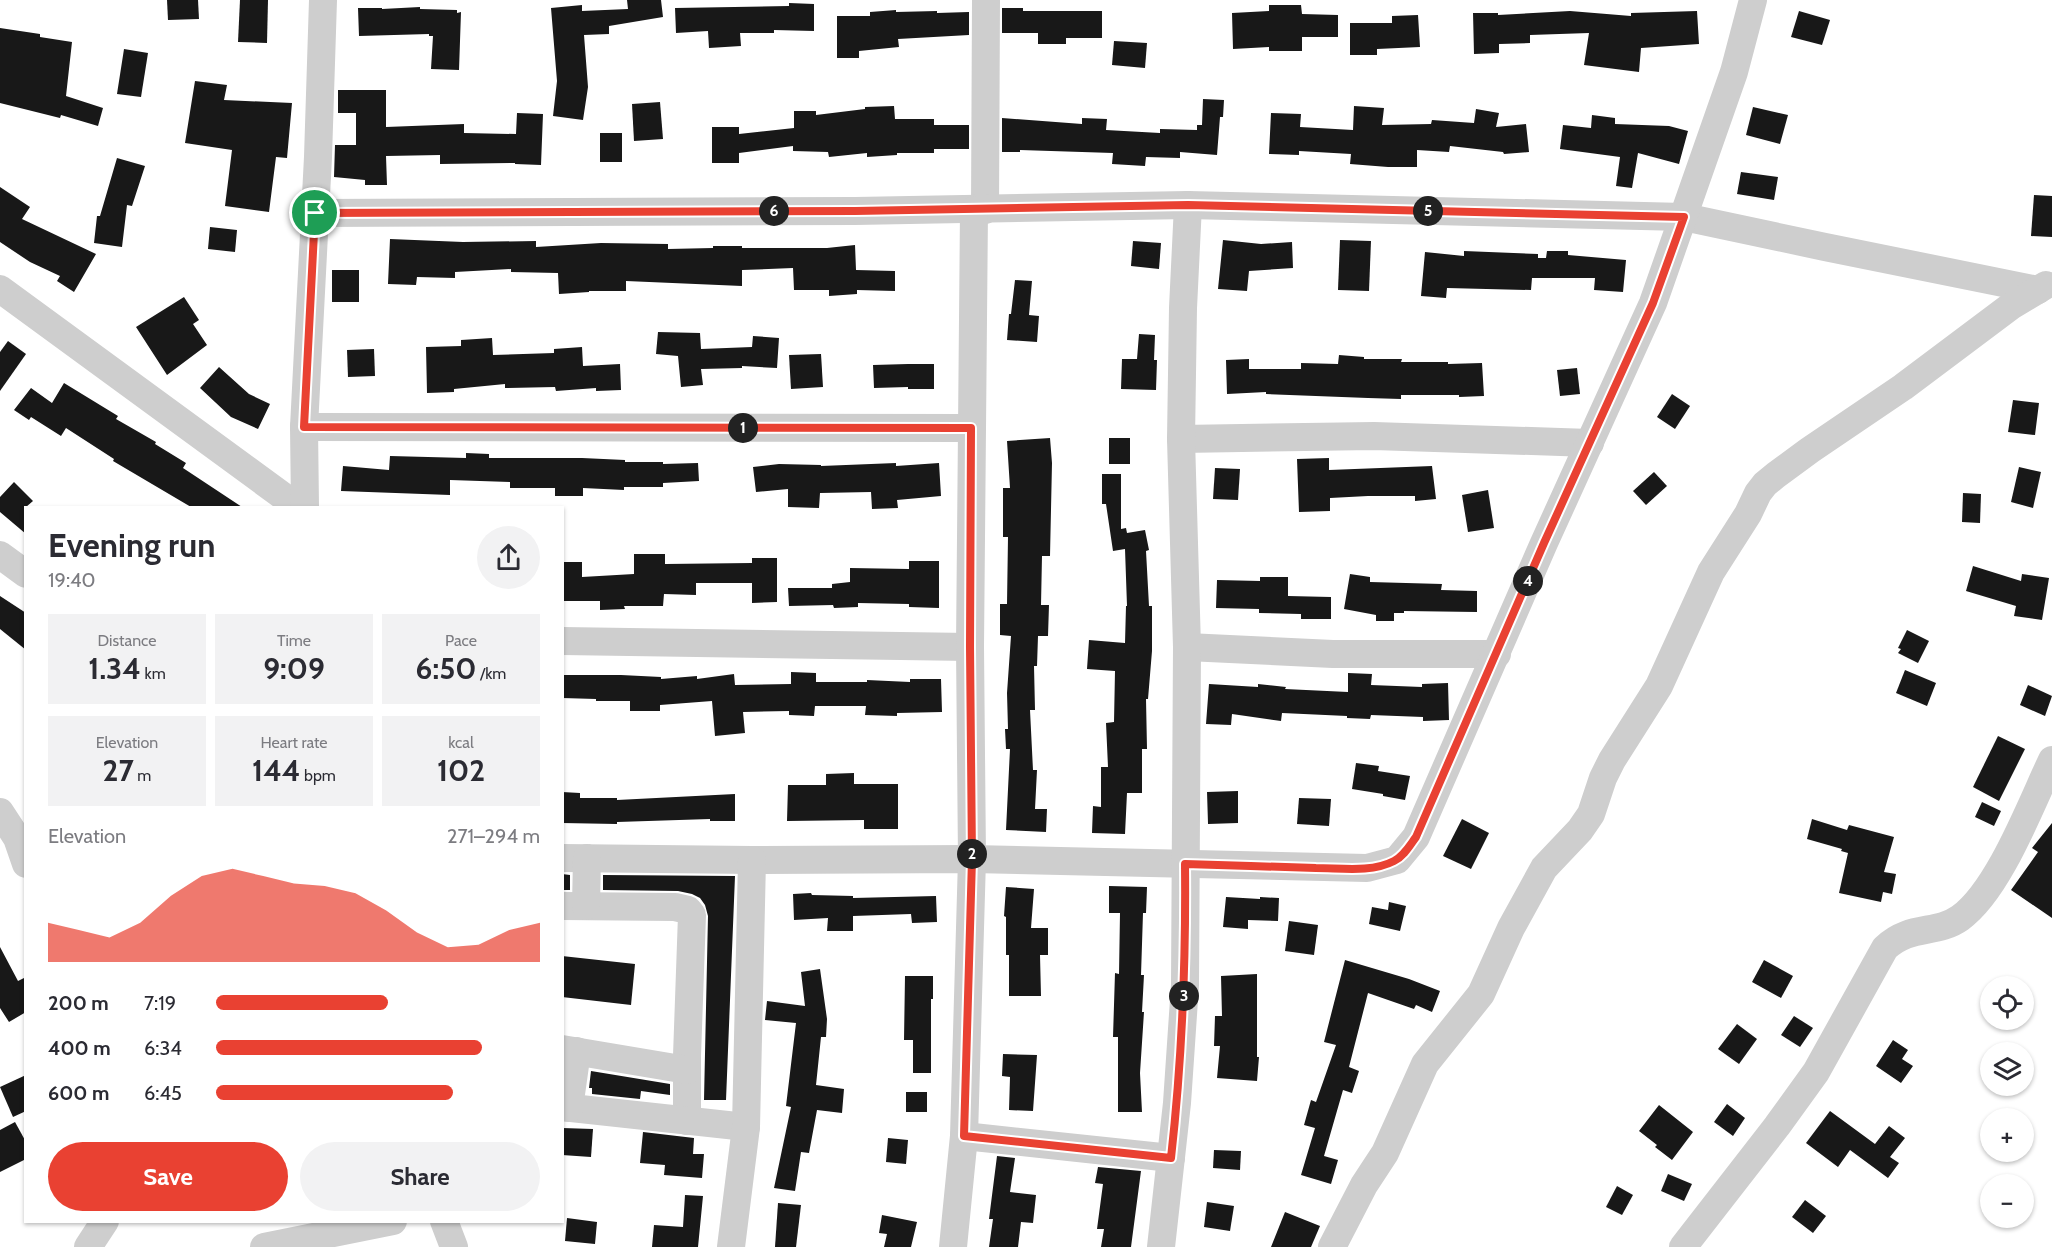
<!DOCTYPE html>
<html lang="en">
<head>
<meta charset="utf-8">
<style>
  body { margin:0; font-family:Cabin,sans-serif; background:#f2f2f3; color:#2b2b33; height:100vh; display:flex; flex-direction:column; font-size:22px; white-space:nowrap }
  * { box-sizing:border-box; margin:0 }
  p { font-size:20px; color:#7c7c81 }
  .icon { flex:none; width:33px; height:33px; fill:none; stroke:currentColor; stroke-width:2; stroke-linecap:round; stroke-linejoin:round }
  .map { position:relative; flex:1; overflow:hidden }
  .panel { position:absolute; left:24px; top:506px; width:540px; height:717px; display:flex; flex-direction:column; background:#fff; border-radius:0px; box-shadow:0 2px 4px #0004 }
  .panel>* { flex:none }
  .fabs { position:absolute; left:1980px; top:976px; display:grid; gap:12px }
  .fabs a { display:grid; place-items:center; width:54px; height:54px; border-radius:50%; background:#fff; box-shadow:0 2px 4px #0004; font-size:30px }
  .pin { position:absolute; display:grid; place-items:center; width:51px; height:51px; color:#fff; margin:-26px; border:3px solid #fff; border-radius:50%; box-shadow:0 2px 6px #0007 }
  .km { position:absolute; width:30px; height:30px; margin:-15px; border-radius:50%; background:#222; color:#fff; font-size:16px; line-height:30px; text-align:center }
  .round { display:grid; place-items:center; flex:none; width:63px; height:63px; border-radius:32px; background:#f2f2f3 }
  .head { display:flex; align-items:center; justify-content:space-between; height:102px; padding:0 24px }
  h1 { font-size:33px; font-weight:700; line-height:45px }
  .stats { display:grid; grid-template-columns:repeat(3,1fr); gap:9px; height:102px; padding:6px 24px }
  .stats div { display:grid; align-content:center; border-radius:0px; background:#f2f2f3; text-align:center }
  .stats b { font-size:30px; font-weight:700 }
  .stats small { font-size:16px; font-weight:400 }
  .stats p { font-size:16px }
  .chart { height:168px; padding:12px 24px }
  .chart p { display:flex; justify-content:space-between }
  .chart svg { width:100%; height:108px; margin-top:6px; fill:#e94132; opacity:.7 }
  .button { display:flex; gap:12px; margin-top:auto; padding:12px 24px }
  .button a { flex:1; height:69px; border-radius:36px; background:#e94132; color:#fff; font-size:24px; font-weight:700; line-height:69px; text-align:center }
  .button a+a { background:#f2f2f3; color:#2b2b33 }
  ul { padding:0 24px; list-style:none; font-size:20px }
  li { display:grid; grid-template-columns:96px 72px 1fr; align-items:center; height:45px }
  li i { height:15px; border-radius:8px; background:#e94132 }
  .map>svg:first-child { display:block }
  .building { fill:#181818 }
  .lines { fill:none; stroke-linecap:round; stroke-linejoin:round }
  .minor { stroke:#cecece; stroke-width:28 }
  .route-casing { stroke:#fff; stroke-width:12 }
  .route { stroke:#e94132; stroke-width:8 }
</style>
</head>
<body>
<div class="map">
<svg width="2052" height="1247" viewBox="0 0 2052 1247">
  <rect width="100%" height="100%" fill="#fff"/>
  <g class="building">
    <polygon points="167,0 198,0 199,19 168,20"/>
    <polygon points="240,0 268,0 267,43 238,42"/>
    <polygon points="627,0 661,0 663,17 609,26 609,34 584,35 588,87 583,120 553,116 557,81 551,8 582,5 582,11 628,9"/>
    <polygon points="789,3 814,4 814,31 774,30 774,33 740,33 741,46 709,48 708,31 676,33 675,8 789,6"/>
    <polygon points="1269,5 1301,5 1302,14 1338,15 1338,37 1302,37 1302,51 1269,51 1269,47 1233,49 1232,13 1269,11"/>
    <polygon points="420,7 420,9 457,10 457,13 461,12 459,70 431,69 433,36 429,36 429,34 359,36 358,8 382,8 382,9"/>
    <polygon points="1002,8 1023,8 1023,11 1102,11 1102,38 1066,38 1066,44 1038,44 1038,33 1002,33"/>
    <polygon points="896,10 896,12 937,11 937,13 969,12 969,35 898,39 899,47 859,51 859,58 837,58 837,16 870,16 870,12"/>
    <polygon points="1570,11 1631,16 1631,13 1697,11 1699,44 1641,48 1639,72 1584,65 1589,33 1530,35 1530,43 1499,44 1499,53 1474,54 1473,13 1498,13 1498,15"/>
    <polygon points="1799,11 1830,20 1822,45 1791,37"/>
    <polygon points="1418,15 1420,47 1377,49 1377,55 1350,55 1350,23 1392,23 1392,16"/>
    <polygon points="0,28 40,34 40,37 72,42 66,96 103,108 98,126 61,115 60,118 0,103"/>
    <polygon points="1114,41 1147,43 1145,68 1112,65"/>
    <polygon points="124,49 148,53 141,97 117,94"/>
    <polygon points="195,81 227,85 224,100 292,103 287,158 276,157 269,212 225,206 232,150 185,143"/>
    <polygon points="338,90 386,90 386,127 464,124 464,133 516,134 517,113 543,114 541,165 515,164 515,163 440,164 440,155 386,156 387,185 365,185 365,180 334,177 335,145 356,145 356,113 338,113"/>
    <polygon points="1203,99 1224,100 1223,117 1220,117 1217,155 1180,152 1180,158 1146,157 1145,166 1112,164 1113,153 1020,150 1020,152 1002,152 1002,118 1082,124 1082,118 1107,119 1106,130 1160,133 1160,129 1197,130 1197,125 1202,125"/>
    <polygon points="660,102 663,139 634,141 632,104"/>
    <polygon points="894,106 895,119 934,119 934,125 969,125 969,149 934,149 934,153 897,153 897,155 867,157 867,153 829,157 828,152 793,151 793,146 739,153 739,163 712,163 712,127 739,127 739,134 794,128 794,111 816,111 816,115 865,109 865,107"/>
    <polygon points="1354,106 1384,108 1382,125 1431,124 1432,120 1474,123 1476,109 1499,113 1496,127 1526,124 1529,152 1504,154 1503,152 1450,146 1449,152 1417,150 1417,167 1388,167 1350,164 1351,154 1299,151 1299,155 1269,154 1271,113 1301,114 1300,127 1353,130"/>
    <polygon points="1753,107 1788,115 1780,144 1746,135"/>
    <polygon points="1592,115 1615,118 1615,124 1669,126 1688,131 1679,164 1638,153 1632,188 1616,186 1620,157 1560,149 1563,125 1591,128"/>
    <rect x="600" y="133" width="22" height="29"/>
    <polygon points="117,158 145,166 132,206 127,205 122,247 94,243 97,216 100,216"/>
    <polygon points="1741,172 1778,177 1774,200 1737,194"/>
    <polygon points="0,187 30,207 22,219 96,254 74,292 57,281 60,276 30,262 0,242"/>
    <polygon points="2034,195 2052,196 2052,237 2031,236"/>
    <polygon points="210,227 237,230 235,252 208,249"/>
    <polygon points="390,239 463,242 536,241 536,247 601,243 668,244 668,249 713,248 713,246 742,246 742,248 827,248 855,245 856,270 895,271 895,291 857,290 857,294 829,296 829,290 794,290 793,268 742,270 742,286 626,281 626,291 589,291 589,292 559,294 558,273 511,272 511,269 455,272 455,278 417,277 416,285 388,284"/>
    <polygon points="1223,240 1261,244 1292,242 1293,268 1249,271 1247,291 1218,289"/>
    <polygon points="1340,240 1371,241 1369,291 1338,290"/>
    <polygon points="1133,241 1161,243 1159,269 1131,266"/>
    <polygon points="1464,251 1538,254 1538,258 1546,258 1547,251 1568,251 1568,255 1626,260 1623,292 1594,290 1595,278 1532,278 1531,290 1447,288 1446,298 1421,296 1425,252 1464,256"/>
    <rect x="332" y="270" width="27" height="32"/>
    <polygon points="1015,280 1032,281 1029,315 1039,316 1037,342 1007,340 1009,314 1011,314"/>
    <polygon points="184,297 199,320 193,324 207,345 167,375 136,327"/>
    <polygon points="658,332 700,333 701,349 752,347 753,336 779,338 777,368 742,366 742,368 701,369 703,385 681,387 678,356 656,354"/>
    <polygon points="1139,334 1155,335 1154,360 1157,360 1156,390 1121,389 1122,359 1137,359"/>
    <polygon points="492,338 493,355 554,353 554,349 582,347 583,366 620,364 621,390 596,391 596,388 556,391 555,387 505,388 505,384 454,389 454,392 427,393 426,347 461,346 461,340"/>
    <polygon points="8,341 26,354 0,391 0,352"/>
    <polygon points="374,349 375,376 348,377 347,350"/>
    <polygon points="821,354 823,387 791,389 789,355"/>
    <polygon points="1339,355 1364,357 1364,359 1402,359 1401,362 1448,362 1448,364 1482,363 1484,396 1459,397 1459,395 1401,395 1401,399 1368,398 1266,394 1266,392 1227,394 1226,360 1249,359 1249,369 1301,369 1301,363 1338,364"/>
    <polygon points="908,364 934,364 934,389 908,389 908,387 874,388 873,365"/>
    <polygon points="219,367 249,394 270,404 258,429 231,417 200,388"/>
    <polygon points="1577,368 1580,394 1560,396 1557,370"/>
    <polygon points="64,383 118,416 116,419 156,442 155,444 186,463 183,468 242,507 191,507 113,461 114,459 66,428 61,436 31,417 29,420 14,410 31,388 52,403"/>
    <polygon points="1672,394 1690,406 1675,429 1657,417"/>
    <polygon points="2013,400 2039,403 2035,435 2008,432"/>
    <polygon points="1050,438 1052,463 1050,556 1042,556 1041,605 1049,605 1048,636 1038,636 1037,666 1034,666 1035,710 1030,710 1033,770 1037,770 1035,809 1047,809 1046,832 1006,830 1010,749 1006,749 1005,729 1008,729 1007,693 1011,636 1000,635 1000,604 1007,604 1008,537 1003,537 1003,488 1010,488 1007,441"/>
    <rect x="1109" y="438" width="21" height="26"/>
    <polygon points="466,453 489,454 489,458 582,458 625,460 625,462 663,462 663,464 698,463 699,481 663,483 663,487 624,487 624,490 583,488 583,496 555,496 555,488 510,488 510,482 450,480 450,495 341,491 343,466 389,470 390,456 466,458"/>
    <polygon points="1329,458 1329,470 1432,466 1436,499 1415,501 1415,496 1368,496 1330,498 1330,511 1299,512 1297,459"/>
    <polygon points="896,463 896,466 939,463 941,496 897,500 898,508 872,509 871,492 820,493 819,508 788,507 788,489 756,492 753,467 779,464 821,465 821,466"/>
    <polygon points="2019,467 2041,472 2033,508 2011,502"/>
    <polygon points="1215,468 1240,469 1238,500 1213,499"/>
    <polygon points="1654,472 1667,486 1646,505 1633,491"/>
    <polygon points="1102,474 1121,474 1121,529 1126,528 1127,533 1145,530 1149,550 1146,551 1149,606 1152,606 1152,651 1148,699 1146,699 1147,749 1142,749 1142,793 1127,793 1125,834 1092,833 1093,806 1101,807 1101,767 1108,767 1106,723 1114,722 1115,671 1087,669 1089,640 1125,643 1126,606 1127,606 1125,549 1113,551 1106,504 1102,504"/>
    <polygon points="14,482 33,501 26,507 26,534 0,512 0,497"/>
    <polygon points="1488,490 1494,528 1468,532 1462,495"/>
    <polygon points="1963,493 1981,494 1980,523 1962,522"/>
    <polygon points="634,554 665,554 665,564 752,563 752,558 777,558 777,602 752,603 752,583 696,583 696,595 664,594 663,606 624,606 625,609 600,610 600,601 562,601 562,562 582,562 582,577 634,574"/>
    <polygon points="909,561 939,561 939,608 909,607 909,604 858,603 858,607 834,608 833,605 789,606 788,588 832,588 832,584 850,582 850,568 909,569"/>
    <polygon points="1973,566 2021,581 2022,574 2049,578 2042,620 2014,616 2016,606 1966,591"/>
    <polygon points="1350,574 1370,577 1370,582 1442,584 1441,590 1477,591 1477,612 1404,611 1404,613 1394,613 1394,621 1376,621 1376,615 1344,609"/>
    <polygon points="1260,577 1288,577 1288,596 1331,597 1331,619 1301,619 1301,614 1259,613 1259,609 1216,608 1217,580 1260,581"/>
    <polygon points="0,596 26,613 26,650 0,629"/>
    <polygon points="1907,630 1929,641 1918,663 1898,653 1901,649 1898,648"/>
    <polygon points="1905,670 1936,683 1927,706 1896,693"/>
    <polygon points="791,672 816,673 816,682 867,682 867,680 910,682 910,679 941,679 942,712 897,713 897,716 865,715 866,706 815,706 814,716 789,715 789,711 743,712 745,733 715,736 712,701 660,705 660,711 630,711 630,701 596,701 596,699 562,698 562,675 621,675 661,677 661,679 697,676 697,679 734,674 735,685 791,684"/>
    <polygon points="1348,673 1372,674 1371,685 1422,687 1422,684 1448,683 1449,720 1423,721 1423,717 1371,715 1370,719 1347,718 1347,716 1282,713 1281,721 1232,714 1231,725 1206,724 1209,684 1258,687 1258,684 1286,687 1285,689 1348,692"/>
    <polygon points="2028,685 2052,696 2045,716 2020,705"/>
    <polygon points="1998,736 2025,749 1999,801 1973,787"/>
    <polygon points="1356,763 1379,766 1378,771 1410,776 1405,800 1383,796 1383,794 1352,789"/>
    <polygon points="854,773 854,784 898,784 898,829 864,829 864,820 787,821 788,785 826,785 826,774"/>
    <polygon points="1238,791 1238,823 1208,824 1207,792"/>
    <polygon points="562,792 580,793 580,798 617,798 617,800 735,794 735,821 710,821 710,819 617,822 617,824 562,823"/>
    <polygon points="1299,798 1331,799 1329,826 1297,824"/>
    <polygon points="1982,802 2001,811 1994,826 1975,817"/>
    <polygon points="1462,819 1489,833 1471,869 1443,856"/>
    <polygon points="1812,819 1847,830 1849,825 1894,837 1884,872 1896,874 1892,894 1883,892 1881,902 1839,893 1848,853 1841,851 1842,849 1807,839"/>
    <polygon points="2052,823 2052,918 2011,890 2038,852 2032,848"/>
    <polygon points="562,874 570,875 570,890 562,890"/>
    <polygon points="603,875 735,876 726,1100 704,1100 708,916 705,905 700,898 692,894 678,891 603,890"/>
    <polygon points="1109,886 1147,887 1146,913 1143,913 1141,975 1144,975 1142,1012 1144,1012 1140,1073 1142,1112 1118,1112 1118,1037 1113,1037 1115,973 1119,974 1120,913 1109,913"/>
    <polygon points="1006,887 1034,889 1031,928 1048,928 1048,955 1040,955 1041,996 1009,996 1009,955 1006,955 1006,917 1004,916"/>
    <polygon points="811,893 812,895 853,896 853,898 936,896 937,922 912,923 911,914 853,916 853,931 827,931 828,918 794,920 793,894"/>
    <polygon points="1226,897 1260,899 1260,897 1279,898 1278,921 1248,920 1248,929 1223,927"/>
    <polygon points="1389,902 1406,906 1400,931 1369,924 1372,907 1388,910"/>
    <polygon points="1289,921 1318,925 1314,955 1285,951"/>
    <polygon points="0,947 18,981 26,977 26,1012 9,1022 0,1008"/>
    <polygon points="562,956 635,964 631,1005 562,997"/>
    <polygon points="1345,960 1409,979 1440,991 1432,1012 1416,1005 1414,1009 1368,993 1349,1067 1359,1071 1352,1093 1343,1090 1324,1156 1338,1160 1331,1184 1301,1175 1315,1128 1304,1125 1311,1100 1316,1102 1336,1045 1324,1042"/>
    <polygon points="1764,960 1793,976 1781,998 1752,982"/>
    <polygon points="820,969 827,1019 826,1037 821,1037 816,1085 844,1089 842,1113 817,1110 809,1153 801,1152 795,1191 774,1188 791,1107 786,1106 796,1023 765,1020 767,1001 805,1006 801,972"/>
    <polygon points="1257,974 1257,1057 1259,1057 1257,1081 1217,1078 1220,1046 1214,1046 1215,1016 1222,1016 1221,976"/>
    <polygon points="905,976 933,976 933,999 931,999 931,1073 913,1073 913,1040 904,1040"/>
    <polygon points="1794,1016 1813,1028 1800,1047 1781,1035"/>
    <polygon points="1737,1024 1757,1039 1739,1064 1718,1049"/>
    <polygon points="1893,1040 1908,1050 1902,1059 1913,1066 1901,1083 1876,1066"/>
    <polygon points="1003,1054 1037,1055 1033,1111 1009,1110 1010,1077 1002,1076"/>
    <polygon points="591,1071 670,1084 670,1095 641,1091 640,1099 592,1094 592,1088 589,1088"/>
    <polygon points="26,1075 26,1111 13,1117 0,1087"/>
    <rect x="906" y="1092" width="21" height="20"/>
    <polygon points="1727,1104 1745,1118 1733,1136 1714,1122"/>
    <polygon points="1659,1105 1693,1132 1672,1160 1655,1147 1657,1145 1639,1131"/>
    <polygon points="1830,1111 1875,1144 1889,1126 1905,1138 1890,1157 1899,1163 1888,1178 1850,1150 1838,1167 1806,1143"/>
    <polygon points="15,1122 26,1142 26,1159 0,1172 0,1130"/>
    <polygon points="562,1128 593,1129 591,1157 562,1155"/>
    <polygon points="643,1132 694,1138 693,1154 704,1154 702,1178 664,1175 665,1165 640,1163"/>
    <polygon points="888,1138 908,1140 906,1164 886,1162"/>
    <polygon points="1214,1150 1241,1151 1240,1170 1213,1168"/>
    <polygon points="997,1156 1015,1158 1010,1192 1036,1195 1033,1223 1021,1222 1018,1247 989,1247 993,1219 989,1219"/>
    <polygon points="1098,1167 1141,1171 1131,1247 1101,1247 1104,1229 1097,1229 1103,1184 1095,1183"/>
    <polygon points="1668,1174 1692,1184 1684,1201 1661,1191"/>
    <polygon points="1617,1186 1633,1195 1622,1215 1606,1207"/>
    <polygon points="685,1195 703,1196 698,1247 652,1247 654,1225 683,1227"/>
    <polygon points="1805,1200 1826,1216 1813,1233 1792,1217"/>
    <polygon points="1207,1202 1234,1206 1230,1231 1204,1227"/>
    <polygon points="778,1203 801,1205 796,1247 775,1247"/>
    <polygon points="1285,1212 1320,1226 1311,1247 1271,1247"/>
    <polygon points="882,1215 917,1222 911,1247 884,1247 887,1234 879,1233"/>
    <polygon points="567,1218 597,1222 595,1244 565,1241"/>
  </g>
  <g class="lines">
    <g class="minor">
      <polyline points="985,210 986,0"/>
      <polyline points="315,213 855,211 1188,205 1684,217 1825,247 2038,290"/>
      <polyline points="0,289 298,507"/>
      <polyline points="304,427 971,428"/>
      <polyline points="1181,439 1374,436 1590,443"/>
      <polyline points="305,507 304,427 318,157 323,0"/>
      <polyline points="0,555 26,574"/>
      <polyline points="562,641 970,647"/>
      <polyline points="1187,647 1333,654 1497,654"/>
      <polyline points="0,812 17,838 26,864"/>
      <polyline points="562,858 752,860 972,859 1367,868 1397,860 1416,837 1544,543 1653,303 1734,72 1753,0"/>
      <polyline points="562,906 675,907 688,910 692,915 687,1056 687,1121"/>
      <polyline points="586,906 587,858"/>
      <polyline points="562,1049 687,1070"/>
      <polyline points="562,1107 746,1127"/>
      <polyline points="569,1108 577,1051"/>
      <polyline points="964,1136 1171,1158"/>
      <polyline points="444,1221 454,1247"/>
      <polyline points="88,1247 105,1221"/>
      <polyline points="264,1247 393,1221"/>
      <polyline points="731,1247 746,1127 752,860"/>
      <polyline points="953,1247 964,1136 972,859 970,647 974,210"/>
      <polyline points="1161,1247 1177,1103 1185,985 1187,647 1181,439 1183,308 1188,205"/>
      <polyline points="1332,1247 1364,1185 1385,1153 1425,1064 1481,994 1511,928 1544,868 1580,830 1591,814 1603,778 1612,760 1659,686 1711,572 1748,514 1758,493 1765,484 1776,475 1810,450 1903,387 2011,306 2046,285"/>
      <path d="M 1683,1247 L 1777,1126 L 1816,1072 L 1885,948 C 1910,924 1936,935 1960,918 C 1999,890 2031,804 2052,760"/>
    </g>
  </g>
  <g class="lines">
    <defs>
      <path id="route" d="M 1188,205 L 1684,217 L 1653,303 L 1544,543 L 1416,837 C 1410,845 1404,856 1394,861 C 1371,873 1341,868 1316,868 C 1272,867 1229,865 1185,864 C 1186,962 1182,1060 1171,1158 L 964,1136 L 972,859 L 970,647 L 971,428 L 304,427 L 315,213 L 855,211 Z"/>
    </defs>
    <use href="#route" class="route-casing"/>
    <use href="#route" class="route"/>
  </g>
</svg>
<div class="fabs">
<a><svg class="icon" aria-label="locate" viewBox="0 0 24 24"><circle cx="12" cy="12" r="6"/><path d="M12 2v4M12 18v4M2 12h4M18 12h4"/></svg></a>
<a><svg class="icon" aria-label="layers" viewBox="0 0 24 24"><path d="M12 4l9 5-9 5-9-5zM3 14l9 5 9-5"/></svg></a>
<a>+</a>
<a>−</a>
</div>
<div class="pin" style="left:315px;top:213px;background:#1e9e55"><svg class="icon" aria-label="arrive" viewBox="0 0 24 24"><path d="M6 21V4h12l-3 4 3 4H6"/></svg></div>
<b class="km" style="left:743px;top:428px">1</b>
<b class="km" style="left:972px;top:854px">2</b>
<b class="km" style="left:1184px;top:996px">3</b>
<b class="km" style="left:1528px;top:581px">4</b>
<b class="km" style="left:1428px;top:211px">5</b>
<b class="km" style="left:774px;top:211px">6</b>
<section class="panel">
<div class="head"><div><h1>Evening run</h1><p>19:40</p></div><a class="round"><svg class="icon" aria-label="share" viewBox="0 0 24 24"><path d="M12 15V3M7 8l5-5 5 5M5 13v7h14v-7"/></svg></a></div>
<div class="stats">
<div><p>Distance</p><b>1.34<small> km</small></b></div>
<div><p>Time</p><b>9:09</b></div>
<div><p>Pace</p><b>6:50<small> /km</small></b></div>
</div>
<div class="stats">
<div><p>Elevation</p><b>27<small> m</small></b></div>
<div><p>Heart rate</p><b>144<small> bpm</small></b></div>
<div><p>kcal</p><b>102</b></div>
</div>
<div class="chart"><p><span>Elevation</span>271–294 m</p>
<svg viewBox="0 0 160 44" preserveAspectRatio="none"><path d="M0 44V28L10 31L20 34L30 28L40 17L50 9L60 6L70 9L80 12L90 13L100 16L110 23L120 32L130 38L140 37L150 31L160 28V44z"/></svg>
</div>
<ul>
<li><b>200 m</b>7:19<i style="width:53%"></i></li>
<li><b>400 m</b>6:34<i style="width:82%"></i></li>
<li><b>600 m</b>6:45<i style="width:73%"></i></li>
</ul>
<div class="button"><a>Save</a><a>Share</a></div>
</section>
</div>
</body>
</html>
